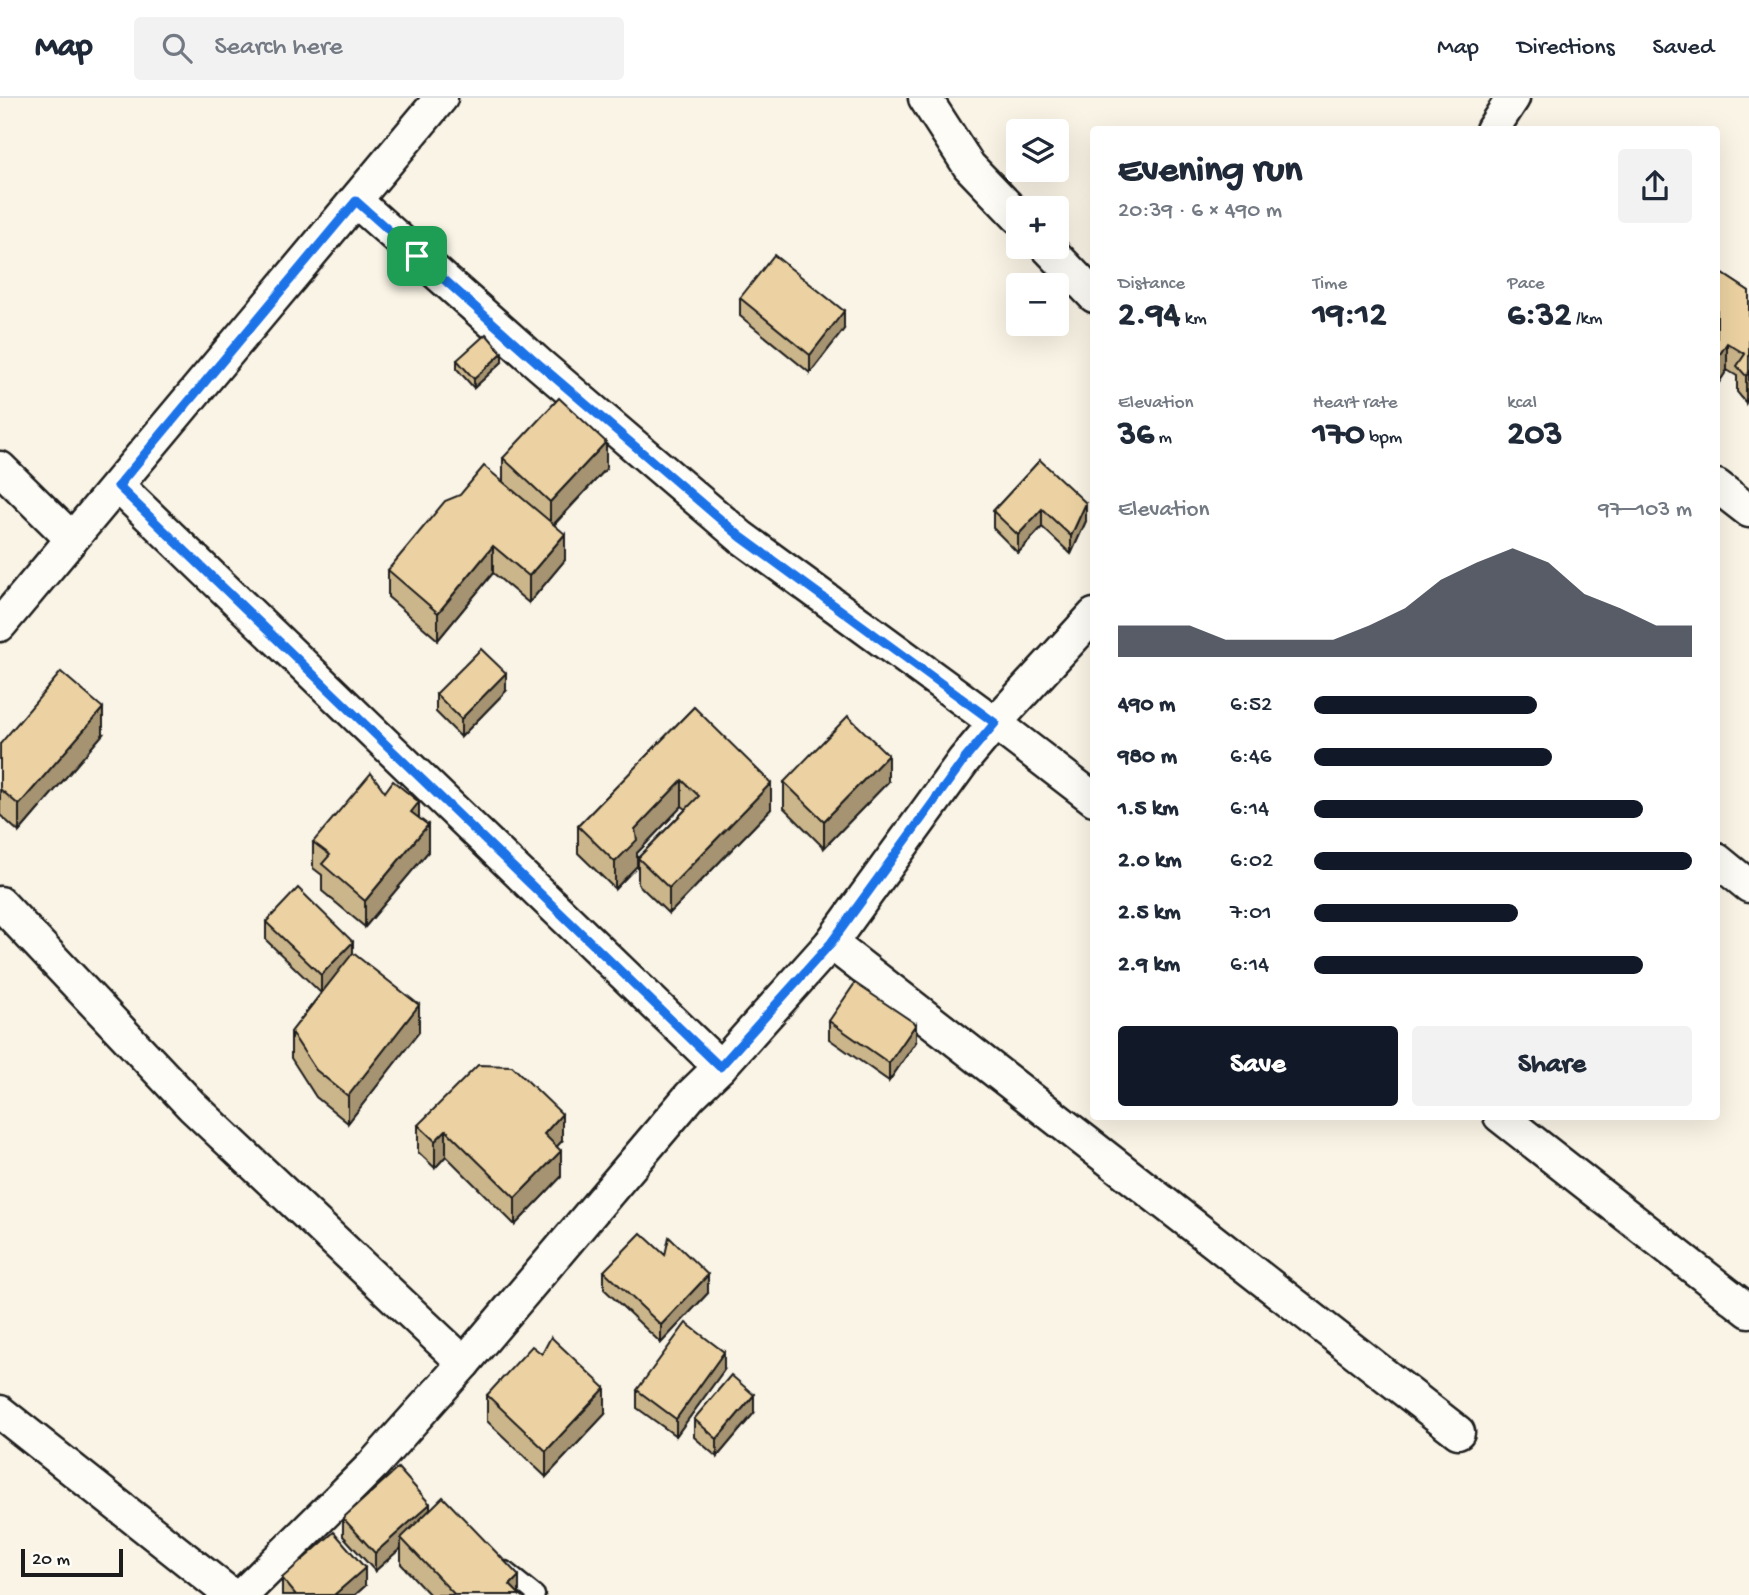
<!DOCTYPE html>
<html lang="en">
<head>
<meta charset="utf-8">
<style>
  body { margin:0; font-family:"Gochi Hand",sans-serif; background:#f2f2f3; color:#1f2937; height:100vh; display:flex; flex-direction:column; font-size:26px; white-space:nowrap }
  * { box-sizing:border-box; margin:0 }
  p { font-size:23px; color:#747a83 }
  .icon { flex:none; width:38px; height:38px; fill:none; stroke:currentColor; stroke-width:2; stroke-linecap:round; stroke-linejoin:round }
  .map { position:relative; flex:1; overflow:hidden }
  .sheet { position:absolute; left:1090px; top:28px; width:630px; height:994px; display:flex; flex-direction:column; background:#fff; border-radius:7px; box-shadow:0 7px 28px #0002 }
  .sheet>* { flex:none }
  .buttons { position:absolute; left:1006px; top:21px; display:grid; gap:14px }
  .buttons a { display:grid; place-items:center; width:63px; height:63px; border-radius:7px; background:#fff; box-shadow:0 7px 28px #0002; font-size:35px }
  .scale { position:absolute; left:21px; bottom:18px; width:102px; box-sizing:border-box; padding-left:7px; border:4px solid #1c1c1c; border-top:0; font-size:19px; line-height:24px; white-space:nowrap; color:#1c1c1c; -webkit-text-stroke:5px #fdfcf7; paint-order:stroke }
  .pin { position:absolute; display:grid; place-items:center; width:60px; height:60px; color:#fff; margin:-30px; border-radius:14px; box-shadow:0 4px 10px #0006 }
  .round { display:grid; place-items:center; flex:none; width:74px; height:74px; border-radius:7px; background:#f2f2f3 }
  .headline { display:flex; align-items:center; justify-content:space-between; height:119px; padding:0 28px }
  h1 { font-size:38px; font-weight:700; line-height:52px }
  .figures { display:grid; grid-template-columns:repeat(3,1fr); gap:10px; height:119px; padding:7px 28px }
  .figures div { display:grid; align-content:center }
  .figures b { font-size:35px; font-weight:700 }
  .figures small { font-size:19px; font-weight:400 }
  .figures p { font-size:19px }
  .chart { height:196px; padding:14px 28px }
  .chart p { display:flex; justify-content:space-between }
  .chart svg { width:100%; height:126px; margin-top:7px; fill:#111827; opacity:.7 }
  .primary-button { display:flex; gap:14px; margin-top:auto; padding:14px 28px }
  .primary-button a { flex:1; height:80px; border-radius:7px; background:#111827; color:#fff; font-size:28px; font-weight:700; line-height:80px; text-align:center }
  .primary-button a+a { background:#f2f2f3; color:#1f2937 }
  ul { padding:0 28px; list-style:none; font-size:23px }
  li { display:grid; grid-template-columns:112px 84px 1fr; align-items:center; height:52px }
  li i { height:18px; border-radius:9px; background:#111827 }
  header { display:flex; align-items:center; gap:42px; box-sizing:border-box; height:98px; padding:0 35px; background:#fff; border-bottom:2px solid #e0e1e3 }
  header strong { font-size:33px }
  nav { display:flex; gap:38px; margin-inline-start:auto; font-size:24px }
  .search { width:490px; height:63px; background:#f2f2f3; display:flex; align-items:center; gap:18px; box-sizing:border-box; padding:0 24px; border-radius:7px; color:#747a83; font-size:26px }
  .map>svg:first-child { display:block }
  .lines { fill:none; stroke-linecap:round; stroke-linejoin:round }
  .service-casing { stroke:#1c1c1c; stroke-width:21 }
  .minor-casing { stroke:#1c1c1c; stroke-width:37 }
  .service { stroke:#fdfcf7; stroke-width:16 }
  .minor { stroke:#fdfcf7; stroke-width:32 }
  .wall { fill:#cbb58b; stroke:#1c1c1c; stroke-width:2 }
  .shaded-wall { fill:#a59371; stroke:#1c1c1c; stroke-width:2 }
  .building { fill:#ecd2a2; stroke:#1c1c1c; stroke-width:2 }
  .route-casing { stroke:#fff; stroke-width:14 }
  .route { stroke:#1a73e8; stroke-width:9 }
</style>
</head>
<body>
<header>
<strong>Map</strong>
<div class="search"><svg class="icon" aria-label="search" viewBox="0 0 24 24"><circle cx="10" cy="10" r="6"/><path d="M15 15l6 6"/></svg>Search here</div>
<nav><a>Map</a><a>Directions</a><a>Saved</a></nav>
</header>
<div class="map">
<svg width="1749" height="1497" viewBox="0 0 1749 1497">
  <rect width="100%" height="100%" fill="#faf4e6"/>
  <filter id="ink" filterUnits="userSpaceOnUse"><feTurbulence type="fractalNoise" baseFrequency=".0143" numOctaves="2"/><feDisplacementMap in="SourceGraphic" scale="14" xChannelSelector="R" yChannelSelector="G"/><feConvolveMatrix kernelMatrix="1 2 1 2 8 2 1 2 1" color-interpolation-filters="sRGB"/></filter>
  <g filter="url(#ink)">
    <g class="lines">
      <defs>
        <polyline id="service" points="505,1472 536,1497"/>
        <g id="minor">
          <polyline points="925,0 969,68 1018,119"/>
          <polyline points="1492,32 1513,0"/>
          <polyline points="356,103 540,267 741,439 995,625 1094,701"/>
          <polyline points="1047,149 1094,198"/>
          <polyline points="0,370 72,441"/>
          <polyline points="118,388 720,969"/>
          <polyline points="1717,388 1749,413"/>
          <polyline points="0,527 441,0"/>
          <polyline points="1717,762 1749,788"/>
          <polyline points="0,805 192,1008 464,1265"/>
          <polyline points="831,845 1458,1334"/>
          <polyline points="1500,1018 1749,1213"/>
          <polyline points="0,1314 231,1497"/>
          <polyline points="242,1497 373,1367 464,1265 690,998 720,969 831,845 964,662 995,625 1094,517"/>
        </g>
      </defs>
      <use href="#service" class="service-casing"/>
      <use href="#minor" class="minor-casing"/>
      <use href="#service" class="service"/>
      <use href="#minor" class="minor"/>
    </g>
    <g class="wall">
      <polygon points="1717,172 1749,193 1749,300 1746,305 1737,294 1737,278 1727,272 1718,286 1717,285"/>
      <polygon points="740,200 844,231 810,275 740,218"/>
      <polygon points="457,262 502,264 474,290 457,271"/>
      <polygon points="503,360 606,371 554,427 565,462 529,505 493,475 438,542 388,499 388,472 503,384"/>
      <polygon points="1040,362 1086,423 1071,456 1042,429 1018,455 993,430 993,413"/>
      <polygon points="506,593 461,639 436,614 436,596"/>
      <polygon points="694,609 771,711 669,816 638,786 638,760 686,711 682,708 637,755 637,768 615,791 578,755 578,728"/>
      <polygon points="103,636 19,734 0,717 0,646"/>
      <polygon points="784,684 888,684 824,750 784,710"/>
      <polygon points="385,694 419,720 428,754 365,829 322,793 322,777 313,770 313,744"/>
      <polygon points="266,824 353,855 419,934 348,1025 316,999 291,960 291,934 321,895 266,842"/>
      <polygon points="829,923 916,944 889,983 829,941"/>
      <polygon points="418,1027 562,1043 557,1048 561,1079 515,1127 446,1058 435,1070 418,1054"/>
      <polygon points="665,1157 708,1195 661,1245 604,1191 604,1173"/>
      <polygon points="724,1272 676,1338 637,1310 637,1292"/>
      <polygon points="487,1297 605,1316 546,1379 487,1323"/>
      <polygon points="754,1315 717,1359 694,1339 694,1321"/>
      <polygon points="430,1412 519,1497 520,1497 430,1497 401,1466 401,1450 375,1473 343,1438 343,1420"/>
      <polygon points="282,1480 365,1488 355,1497 282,1497"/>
    </g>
    <g class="shaded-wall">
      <polygon points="844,213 844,231 810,275 810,257"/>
      <polygon points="1727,245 1727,272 1718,286 1718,259"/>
      <polygon points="502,255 502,264 474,290 474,281"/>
      <polygon points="1749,274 1749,300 1746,305 1746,278"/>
      <polygon points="606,344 606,371 550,430 550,404"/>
      <polygon points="1086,405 1086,423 1071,456 1071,438"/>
      <polygon points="1042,411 1042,429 1018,455 1018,437"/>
      <polygon points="565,436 565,462 529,505 529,478"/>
      <polygon points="493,448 493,475 438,542 438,515"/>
      <polygon points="506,575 506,593 461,639 461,621"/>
      <polygon points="103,610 103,636 19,734 19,707"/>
      <polygon points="888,657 888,684 824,750 824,723"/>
      <polygon points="682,682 682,708 637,755 637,768 615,791 615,764 635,731"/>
      <polygon points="771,685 771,711 669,816 669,790"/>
      <polygon points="419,704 419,731 411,714"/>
      <polygon points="428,727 428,754 365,829 365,803"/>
      <polygon points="353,844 353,861 321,895 321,877"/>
      <polygon points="419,907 419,934 348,1025 348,998"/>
      <polygon points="916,926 916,944 889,983 889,965"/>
      <polygon points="562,1016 562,1043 544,1062 544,1036"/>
      <polygon points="446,1032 446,1058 435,1070 435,1043"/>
      <polygon points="561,1053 561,1079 515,1127 515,1100"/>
      <polygon points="708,1177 708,1195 661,1245 661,1227"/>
      <polygon points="724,1254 724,1272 676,1338 676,1321"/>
      <polygon points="605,1290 605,1316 546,1379 546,1353"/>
      <polygon points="754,1297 754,1315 717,1359 717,1341"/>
      <polygon points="430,1406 430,1423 401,1440 401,1450 375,1473 375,1455"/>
      <polygon points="365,1470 365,1488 355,1497 334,1497"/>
      <polygon points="519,1478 519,1497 510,1487"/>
    </g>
    <g class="building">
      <polygon points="774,157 844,213 810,257 740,200"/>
      <polygon points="1717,172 1749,193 1749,274 1746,278 1737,268 1745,256 1727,245 1718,259 1717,259"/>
      <polygon points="486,236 502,255 474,281 457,262"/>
      <polygon points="559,300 606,344 550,404 503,360"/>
      <polygon points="1040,362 1086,405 1071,438 1042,411 1018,437 993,413"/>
      <polygon points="484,368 565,436 529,478 493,448 438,515 388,472 445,403 460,397"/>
      <polygon points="481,551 506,575 461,621 436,596"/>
      <polygon points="61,574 103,610 19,707 0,691 0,646"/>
      <polygon points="694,609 771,685 669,790 638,760 699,698 682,682 635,731 637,742 615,764 578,728"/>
      <polygon points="848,618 888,657 824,723 784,684"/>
      <polygon points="371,675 385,694 393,683 419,704 411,714 428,727 365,803 322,766 330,757 313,744"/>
      <polygon points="298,790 353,844 321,877 266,824"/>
      <polygon points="353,855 419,907 348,998 316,972 291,934"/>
      <polygon points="855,885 916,926 889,965 829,923"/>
      <polygon points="478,967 512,968 562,1016 544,1036 561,1053 515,1100 446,1032 435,1043 418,1027"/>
      <polygon points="641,1135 665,1157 669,1139 708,1177 661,1227 604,1173"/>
      <polygon points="686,1225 724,1254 676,1321 637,1292"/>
      <polygon points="551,1239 605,1290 546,1353 487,1297 532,1248 542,1256"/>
      <polygon points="731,1277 754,1297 717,1341 694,1321"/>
      <polygon points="398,1370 430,1406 375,1455 343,1420"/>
      <polygon points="443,1399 519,1478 510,1487 520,1497 455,1497 401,1440"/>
      <polygon points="334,1434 365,1470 334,1497 296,1497 282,1480"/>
    </g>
  </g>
  <g class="lines" filter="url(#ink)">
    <defs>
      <polygon id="route" points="356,103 540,267 741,439 995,625 964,662 831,845 720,969 118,388"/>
    </defs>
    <use href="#route" class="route-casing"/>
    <use href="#route" class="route"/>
  </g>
</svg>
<div class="buttons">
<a><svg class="icon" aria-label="layers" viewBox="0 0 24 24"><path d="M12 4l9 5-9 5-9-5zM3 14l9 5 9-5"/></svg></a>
<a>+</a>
<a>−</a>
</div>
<div class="scale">20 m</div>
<div class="pin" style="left:417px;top:158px;background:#1e9e55"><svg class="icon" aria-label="arrive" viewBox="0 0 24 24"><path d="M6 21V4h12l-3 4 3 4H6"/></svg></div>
<section class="sheet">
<div class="headline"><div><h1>Evening run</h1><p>20:39 · 6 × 490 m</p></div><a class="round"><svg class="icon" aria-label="share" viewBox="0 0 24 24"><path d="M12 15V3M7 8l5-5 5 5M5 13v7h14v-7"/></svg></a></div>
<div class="figures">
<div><p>Distance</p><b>2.94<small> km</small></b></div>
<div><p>Time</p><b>19:12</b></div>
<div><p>Pace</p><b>6:32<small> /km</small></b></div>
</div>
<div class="figures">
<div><p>Elevation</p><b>36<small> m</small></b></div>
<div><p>Heart rate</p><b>170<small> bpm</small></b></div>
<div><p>kcal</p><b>203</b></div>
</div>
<div class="chart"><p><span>Elevation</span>97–103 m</p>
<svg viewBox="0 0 160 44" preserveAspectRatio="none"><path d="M0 44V33L10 33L20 33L30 38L40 38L50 38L60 38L70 33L80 27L90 17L100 11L110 6L120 11L130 22L140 27L150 33L160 33V44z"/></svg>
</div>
<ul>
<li><b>490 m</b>6:52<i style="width:59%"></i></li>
<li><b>980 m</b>6:46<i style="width:63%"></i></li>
<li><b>1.5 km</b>6:14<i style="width:87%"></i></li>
<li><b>2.0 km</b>6:02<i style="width:100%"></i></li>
<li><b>2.5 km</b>7:01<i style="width:54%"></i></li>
<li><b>2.9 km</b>6:14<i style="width:87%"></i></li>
</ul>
<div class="primary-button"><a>Save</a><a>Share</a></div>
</section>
</div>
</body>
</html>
